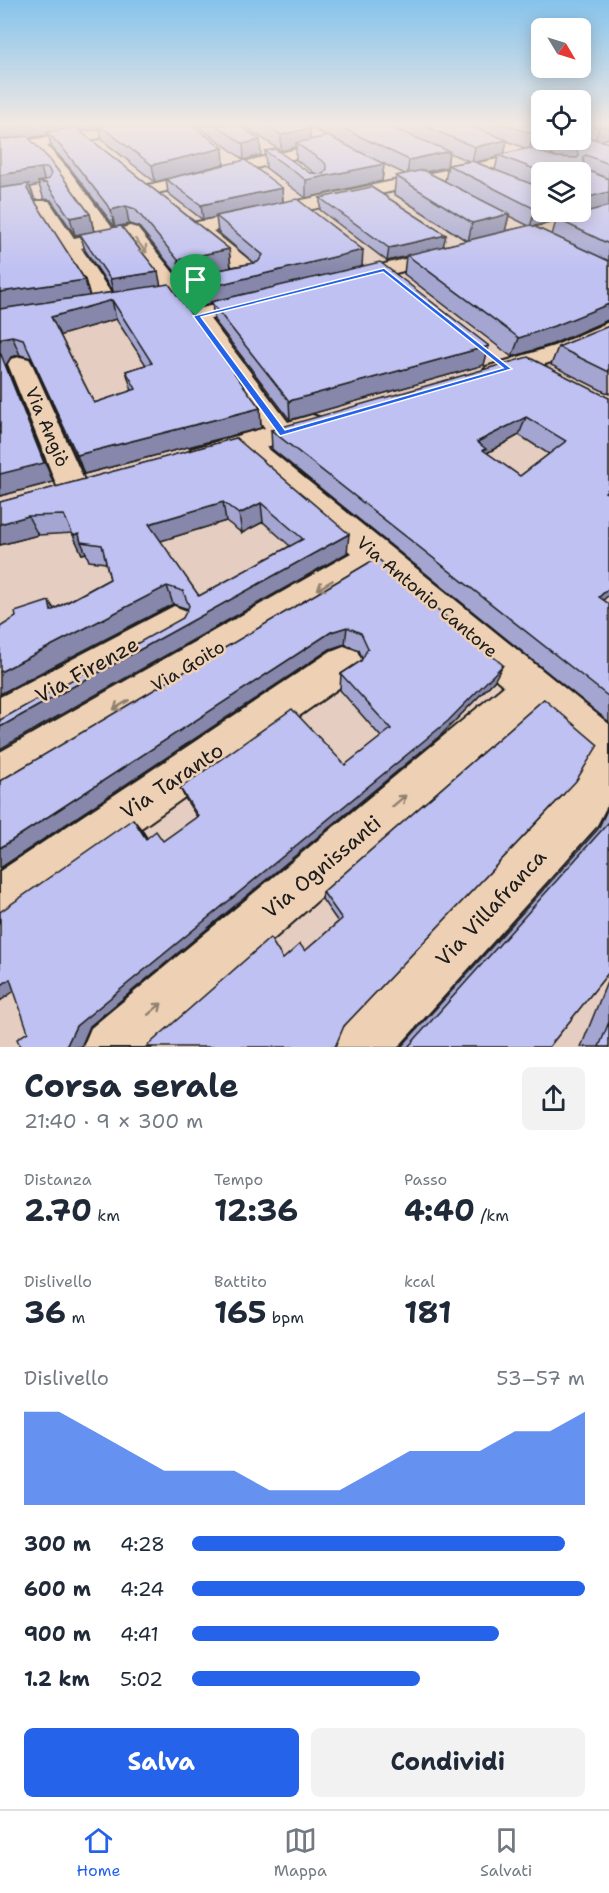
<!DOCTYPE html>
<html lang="it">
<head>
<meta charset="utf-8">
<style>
  body { margin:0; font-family:"Shantell Sans",sans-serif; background:#f2f2f3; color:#1f2937; height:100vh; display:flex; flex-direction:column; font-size:22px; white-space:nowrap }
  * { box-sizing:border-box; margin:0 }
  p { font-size:20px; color:#747a83 }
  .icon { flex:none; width:33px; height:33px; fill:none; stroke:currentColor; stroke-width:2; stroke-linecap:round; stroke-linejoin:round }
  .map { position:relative; height:1047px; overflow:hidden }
  .drawer { display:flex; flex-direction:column; background:#fff; flex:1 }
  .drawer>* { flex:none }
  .needle { width:39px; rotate:128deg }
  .fabs { position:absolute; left:531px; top:18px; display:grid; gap:12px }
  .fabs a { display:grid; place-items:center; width:60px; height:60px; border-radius:9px; background:#fff; box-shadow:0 3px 15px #0003; font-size:30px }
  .pin { position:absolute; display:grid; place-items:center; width:51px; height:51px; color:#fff; margin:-62px -26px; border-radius:50% 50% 50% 0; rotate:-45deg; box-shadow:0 0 6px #0007 }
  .pin .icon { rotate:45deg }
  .round { display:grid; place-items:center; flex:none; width:63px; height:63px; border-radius:9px; background:#f2f2f3 }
  .overview { display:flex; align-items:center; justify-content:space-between; height:102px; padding:0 24px }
  h1 { font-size:33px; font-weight:700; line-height:45px }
  .figures { display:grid; grid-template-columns:repeat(3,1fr); gap:9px; height:102px; padding:6px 24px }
  .figures div { display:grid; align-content:center }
  .figures b { font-size:30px; font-weight:700 }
  .figures small { font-size:16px; font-weight:400 }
  .figures p { font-size:16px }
  .chart { height:168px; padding:12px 24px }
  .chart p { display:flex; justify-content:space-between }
  .chart svg { width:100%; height:108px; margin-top:6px; fill:#2563eb; opacity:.7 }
  .action { display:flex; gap:12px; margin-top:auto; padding:12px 24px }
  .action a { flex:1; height:69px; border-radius:9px; background:#2563eb; color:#fff; font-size:24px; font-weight:700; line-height:69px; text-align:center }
  .action a+a { background:#f2f2f3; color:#1f2937 }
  ul { padding:0 24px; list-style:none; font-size:20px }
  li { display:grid; grid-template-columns:96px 72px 1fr; align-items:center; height:45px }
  li i { height:15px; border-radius:8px; background:#2563eb }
  .tabs { display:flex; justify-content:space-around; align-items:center; height:84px; border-top:2px solid #e0e1e3; background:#fff; font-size:16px; color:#747a83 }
  .tabs a { display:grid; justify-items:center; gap:3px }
  .tabs .on { color:#2563eb }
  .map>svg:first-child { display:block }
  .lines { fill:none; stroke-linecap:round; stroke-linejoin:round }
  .minor-casing { stroke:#1c1c1c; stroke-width:4 }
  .minor { fill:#eed1b5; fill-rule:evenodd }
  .wall { fill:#a4a6d1; stroke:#1c1c1c; stroke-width:1.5; fill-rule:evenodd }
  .shaded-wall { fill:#8687aa; stroke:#1c1c1c; stroke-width:1.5 }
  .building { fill:#bfc1f3; stroke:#1c1c1c; stroke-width:1.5; fill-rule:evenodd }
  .oneway { stroke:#908070 }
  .route { fill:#2563eb; stroke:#fff; stroke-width:1.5; fill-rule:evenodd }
  .labels { text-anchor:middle; stroke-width:5; stroke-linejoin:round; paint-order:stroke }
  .street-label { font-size:18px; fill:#1c1c1c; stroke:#eed1b5 }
  .near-street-label { font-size:21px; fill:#1c1c1c; stroke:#eed1b5 }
</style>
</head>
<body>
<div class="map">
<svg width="609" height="1047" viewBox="0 0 609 1047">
  <rect width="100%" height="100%" fill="#e5cec1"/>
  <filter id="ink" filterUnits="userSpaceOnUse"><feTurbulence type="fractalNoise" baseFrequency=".0167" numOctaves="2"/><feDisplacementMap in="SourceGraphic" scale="12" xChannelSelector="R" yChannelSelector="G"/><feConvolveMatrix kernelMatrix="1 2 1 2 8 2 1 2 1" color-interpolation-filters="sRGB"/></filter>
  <g filter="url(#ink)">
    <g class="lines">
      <defs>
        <g id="minor">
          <polygon points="135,125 168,125 161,129 47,146 68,169 114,230 130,226 137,228 202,308 256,294 264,296 267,301 264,306 210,319 288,422 312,415 322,418 326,424 322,430 266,447 609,724 609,802 596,827 398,1047 335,1047 343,1028 564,795 587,758 533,711 151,1047 83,1047 91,1028 504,686 374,573 15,791 0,797 0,752 351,553 239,455 201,466 191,463 187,456 191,449 265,428 171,298 125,239 81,248 119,305 116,310 108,312 100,310 34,205 37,201 49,201 74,238 98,233 56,175 33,149 0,154 0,144"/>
          <polygon points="330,141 337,145 335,148 150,195 142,190 144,186"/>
          <path d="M 579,142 L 586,146 L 584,149 L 213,231 L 259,268 L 262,272 L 259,276 C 246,280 228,286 215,282 L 212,278 L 215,274 L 236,269 L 188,229 L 190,224 L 197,222 Z"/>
          <polygon points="609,210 609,220 502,247 495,245 492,241 495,237"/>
          <polygon points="448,248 455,250 458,254 455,258 348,285 341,283 338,279 341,275"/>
          <polygon points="609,322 609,338 570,356 495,380 486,377 483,372 486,367 554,346"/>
          <polygon points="20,357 29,359 32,364 89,491 85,499 74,502 63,499 59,491 8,364 11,359"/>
          <polygon points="174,606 187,611 192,622 187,633 14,732 0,737 0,697"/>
          <polygon points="344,646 357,651 363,663 357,675 17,916 0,923 0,871 331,651"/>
        </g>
      </defs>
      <use href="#minor" class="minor-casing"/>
      <use href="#minor" class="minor"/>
    </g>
    <g class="wall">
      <path d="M 0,125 L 192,125 L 224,164 L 155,182 L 102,140 L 100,128 L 80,131 L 229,249 L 231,267 L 254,263 L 218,232 L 216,217 L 203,220 L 168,193 L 166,179 L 282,188 L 283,202 L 484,365 L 290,420 L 214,320 L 212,303 L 203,305 L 193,292 L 191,276 L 181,279 L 139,227 L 129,224 L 115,227 L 70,168 L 52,148 L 48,135 L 29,138 L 90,214 L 94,232 L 75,235 L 51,200 L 44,199 L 39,185 L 30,187 L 35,200 L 34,201 L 85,280 L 90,296 L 113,292 L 85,250 L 80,234 L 160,285 L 260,408 L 261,428 L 84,474 L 31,358 L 20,355 L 11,357 L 6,365 L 53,482 L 0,496 ZM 116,319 L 146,365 L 126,371 L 132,391 L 94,403 L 60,335 Z"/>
      <polygon points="197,125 239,125 261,155 244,160"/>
      <path d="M 243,125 L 305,125 L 310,140 L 328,136 L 305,125 L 542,125 L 542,140 L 555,140 L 554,144 L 533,149 L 552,156 L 556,142 L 580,140 L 580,125 L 609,125 L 609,138 L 600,141 L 609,143 L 609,318 L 608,320 L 553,344 L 512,357 L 404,274 L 406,256 L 387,261 L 320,210 L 320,198 L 444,246 L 467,241 L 394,194 L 396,176 L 405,174 L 384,164 L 382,181 L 306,198 L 266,168 L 265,151 L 310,173 L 316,174 L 296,160 L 296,147 L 281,151 ZM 507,141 L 527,149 L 504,154 ZM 449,153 L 469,161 L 448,165 L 445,181 L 426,172 L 447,167 ZM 498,157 L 495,170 L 475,162 L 478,161 ZM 542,172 L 580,172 L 542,212 ZM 509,216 L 529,226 L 505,231 ZM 556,221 L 552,235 L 533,226 Z"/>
      <polygon points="609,326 609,394 551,365 558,347"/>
      <path d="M 609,398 L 609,595 L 603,600 L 609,604 L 609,722 L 272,449 L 271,430 ZM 519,435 L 549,454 L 520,476 L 487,453 Z"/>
      <path d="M 236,438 L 347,553 L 183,618 L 188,609 L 173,604 L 0,694 L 49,601 L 54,609 L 110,579 L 106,563 L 89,561 L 86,553 L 82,554 L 73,533 L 38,535 L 0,545 L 0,502 ZM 226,521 L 242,533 L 263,522 L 290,546 L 199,596 L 160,541 Z"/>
      <polygon points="377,558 494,681 441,735 90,1026 81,1046 28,1032 142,830 147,838 163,841 197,817 186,800 180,788 345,765 381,737 340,690 341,674 361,661 362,658 359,650 345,644 330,649 0,868 0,781"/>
      <polygon points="544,699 344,1026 283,959 305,951 338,922 322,899 323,892"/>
      <polygon points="609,806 609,972 549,1047 401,1047 598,829"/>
      <polygon points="609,977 609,1047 581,1047"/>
    </g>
    <g class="shaded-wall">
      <polygon points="13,125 122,125 99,125 100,128 50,135 47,132 48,135 0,142 0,126"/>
      <polygon points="609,125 609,138 594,143 599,128"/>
      <polygon points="310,128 310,143 296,143 296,147 281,151 281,135"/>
      <polygon points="542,133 542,140 555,140 554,144 529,150 533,134"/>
      <polygon points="260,140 261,155 244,160 243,144"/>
      <polygon points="507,140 504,155 498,155 498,157 472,163 475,147"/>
      <polygon points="223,148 224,164 155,182 152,165"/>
      <polygon points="449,151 447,167 407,176 409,160"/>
      <polygon points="384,164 382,181 306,198 306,180"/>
      <polygon points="41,168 45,183 38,182 39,185 30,187 35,200 32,206 0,192 0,175"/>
      <polygon points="282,188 283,203 203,220 201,205"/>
      <polygon points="609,192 609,209 557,219 556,221 530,227 535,209 542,207 542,212 580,212 580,199"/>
      <polygon points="126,206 129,224 115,227 111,210"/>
      <polygon points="90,214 94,232 75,235 70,218"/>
      <polygon points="509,214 505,232 468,242 472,223"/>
      <polygon points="446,235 443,247 387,261 389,248"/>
      <polygon points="229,249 231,268 181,279 178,260"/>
      <polygon points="363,250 362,267 211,302 212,303 203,305 201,289"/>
      <polygon points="158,272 161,287 114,295 110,279"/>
      <polygon points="85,280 90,298 0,312 0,292"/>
      <polygon points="112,300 116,319 58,336 51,317"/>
      <polygon points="609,304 609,318 608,320 553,344 512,357 519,338"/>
      <polygon points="12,336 20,355 11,357 6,365 53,482 0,496 0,341 2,338"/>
      <polygon points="489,346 484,365 290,420 289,401"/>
      <polygon points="260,408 261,428 84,474 77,455"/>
      <polygon points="526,417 519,435 485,454 477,442"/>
      <polygon points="223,502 226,521 154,543 149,524"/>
      <polygon points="261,503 263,522 242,533 239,514"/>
      <polygon points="28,516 38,535 0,545 0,524"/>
      <polygon points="79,534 81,542 86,553 82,554 73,535"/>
      <polygon points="349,534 347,553 0,749 0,727"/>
      <polygon points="167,586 173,604 0,694 0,672"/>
      <polygon points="609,588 609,595 587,614 599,597"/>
      <polygon points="347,627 345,644 330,649 0,868 0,848 331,632"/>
      <polygon points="503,665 494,681 441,735 90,1026 81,1047 66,1047 76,1026"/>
      <polygon points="133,819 142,830 154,849 146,839"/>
      <polygon points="10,979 27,982 0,1001 0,986"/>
    </g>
    <g class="building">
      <polygon points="0,125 13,125 0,126"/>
      <polygon points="99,125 192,125 223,148 152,165"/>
      <polygon points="216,125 239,125 260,140 243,144"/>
      <polygon points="265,125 305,125 310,128 281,135"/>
      <polygon points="336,125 385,125 449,151 409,160"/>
      <polygon points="421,125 468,125 507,140 475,147"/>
      <polygon points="506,125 542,125 542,133 533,134"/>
      <polygon points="585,125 609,125 599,128"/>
      <polygon points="76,128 229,249 178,260 135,209 126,206 111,210 65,151 47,132"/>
      <polygon points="27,136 50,160 90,214 70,218 46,183 38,182 49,179 51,174 48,168 41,168 0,175 0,140"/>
      <polygon points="328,136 384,164 306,180 265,151 275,149 310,173 323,174 327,169 325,163 296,143"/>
      <polygon points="584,136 609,143 609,164 586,155 583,157 584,169 609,179 609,192 580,199 580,172 542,172 498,155 530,148 555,157 577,158 579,156 576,150 556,142 569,140 580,140 580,137"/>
      <polygon points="245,160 282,188 201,205 166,179"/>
      <polygon points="472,161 542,188 542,207 535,209 448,165"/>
      <polygon points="423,170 509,214 472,223 396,176"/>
      <polygon points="29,184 27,189 85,280 0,292 0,188"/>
      <polygon points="371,187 446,235 389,248 320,198"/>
      <polygon points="297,199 363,250 201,289 190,276 258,262 263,255 216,216"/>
      <polygon points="609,206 609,244 557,219"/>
      <polygon points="531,225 609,261 609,304 560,324 519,338 407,255"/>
      <polygon points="121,226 158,272 110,279 80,234"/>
      <polygon points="380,262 489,346 289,401 211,302"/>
      <path d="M 169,284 L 260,408 L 77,455 L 23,339 L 12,336 L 2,338 L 0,341 L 0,309 ZM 112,300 L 152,363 L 126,371 L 136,389 L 94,403 L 51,317 Z"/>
      <polygon points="609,326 609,372 558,347"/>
      <polygon points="0,352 44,463 0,474"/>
      <path d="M 528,357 L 609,398 L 609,488 L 605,492 L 609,494 L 609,588 L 599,597 L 609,604 L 609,697 L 271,430 ZM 526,417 L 566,441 L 520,476 L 483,450 L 486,449 L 477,442 Z"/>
      <path d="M 236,438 L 349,534 L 0,727 L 0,720 L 183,618 L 189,606 L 183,591 L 167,586 L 0,672 L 0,627 L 16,617 L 15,612 L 49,601 L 51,611 L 110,579 L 102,545 L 81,542 L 79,534 L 73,535 L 64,515 L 28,516 L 0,524 L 0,502 ZM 223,502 L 239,514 L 261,503 L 303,539 L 199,596 L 149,524 Z"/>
      <polygon points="377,558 503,665 448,721 76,1026 66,1047 19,1047 20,1046 17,1039 28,1032 10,979 0,986 0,912 133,819 146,839 156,831 163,841 198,816 180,788 292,709 345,765 391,729 341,674 361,661 368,648 361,633 347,627 331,632 0,848 0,781"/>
      <polygon points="544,699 598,745 576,781 344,1026 335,1047 146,1047 270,938 283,959 300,944 305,951 342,919 323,892"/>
      <polygon points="609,822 609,972 549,1047 408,1047"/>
      <polygon points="609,1022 609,1047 599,1047"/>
    </g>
    <defs><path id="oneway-shaft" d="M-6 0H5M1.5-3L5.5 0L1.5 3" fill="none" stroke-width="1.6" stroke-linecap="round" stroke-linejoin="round" transform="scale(1.5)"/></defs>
    <g class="oneway">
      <use href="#oneway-shaft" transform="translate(141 246) rotate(51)"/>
      <use href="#oneway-shaft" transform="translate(325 585) rotate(149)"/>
      <use href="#oneway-shaft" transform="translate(121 705) rotate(149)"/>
      <use href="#oneway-shaft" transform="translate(399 801) rotate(-40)"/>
      <use href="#oneway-shaft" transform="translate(155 1009) rotate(-40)"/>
    </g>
  </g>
  <linearGradient id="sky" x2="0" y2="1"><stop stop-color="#85c3ec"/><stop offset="0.46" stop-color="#f3e9e3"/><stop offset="1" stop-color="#f3e9e3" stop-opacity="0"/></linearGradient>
  <rect width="609" height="271" fill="url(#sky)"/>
  <path class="route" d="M 384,268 L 512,369 L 280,436 L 193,316 ZM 383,272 L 503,368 L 285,430 L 201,317 Z"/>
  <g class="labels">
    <g class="street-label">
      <text transform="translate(47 427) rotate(67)" y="6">Via Angiò</text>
      <text transform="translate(427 597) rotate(40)" y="6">Via Antonio Cantore</text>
      <text transform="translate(188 666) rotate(-31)" y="6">Via Goito</text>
    </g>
    <g class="near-street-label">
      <text transform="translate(87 670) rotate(-29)" y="7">Via Firenze</text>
      <text transform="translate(172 781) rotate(-34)" y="7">Via Taranto</text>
      <text transform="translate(322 867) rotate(-40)" y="7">Via Ognissanti</text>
      <text transform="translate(491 908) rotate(-47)" y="7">Via Villafranca</text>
    </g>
  </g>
</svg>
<div class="fabs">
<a><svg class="needle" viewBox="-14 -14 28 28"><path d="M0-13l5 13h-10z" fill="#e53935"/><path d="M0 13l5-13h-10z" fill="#747a83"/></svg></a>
<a><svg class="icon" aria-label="locate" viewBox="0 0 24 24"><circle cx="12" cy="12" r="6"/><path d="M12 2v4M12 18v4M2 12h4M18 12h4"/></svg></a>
<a><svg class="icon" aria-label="layers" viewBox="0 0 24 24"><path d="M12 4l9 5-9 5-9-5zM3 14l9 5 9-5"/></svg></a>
</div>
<div class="pin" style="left:196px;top:316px;background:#1e9e55"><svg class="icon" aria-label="arrive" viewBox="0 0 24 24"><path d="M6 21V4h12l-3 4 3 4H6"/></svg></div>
</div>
<section class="drawer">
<div class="overview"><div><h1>Corsa serale</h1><p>21:40 · 9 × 300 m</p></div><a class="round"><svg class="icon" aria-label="share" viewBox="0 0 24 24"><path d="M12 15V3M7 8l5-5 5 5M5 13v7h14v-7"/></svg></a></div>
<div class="figures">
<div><p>Distanza</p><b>2.70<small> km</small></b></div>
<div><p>Tempo</p><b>12:36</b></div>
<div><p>Passo</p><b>4:40<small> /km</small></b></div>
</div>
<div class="figures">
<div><p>Dislivello</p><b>36<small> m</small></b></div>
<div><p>Battito</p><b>165<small> bpm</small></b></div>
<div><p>kcal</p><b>181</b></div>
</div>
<div class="chart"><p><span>Dislivello</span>53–57 m</p>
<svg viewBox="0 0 160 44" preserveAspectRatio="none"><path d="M0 44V6L10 6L20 14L30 22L40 30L50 30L60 30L70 38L80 38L90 38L100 30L110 22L120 22L130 22L140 14L150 14L160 6V44z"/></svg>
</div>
<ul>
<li><b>300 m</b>4:28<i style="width:95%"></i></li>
<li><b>600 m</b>4:24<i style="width:100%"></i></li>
<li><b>900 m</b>4:41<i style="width:78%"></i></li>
<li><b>1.2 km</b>5:02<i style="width:58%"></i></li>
</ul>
<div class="action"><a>Salva</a><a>Condividi</a></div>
</section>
<nav class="tabs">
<a class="on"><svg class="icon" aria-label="home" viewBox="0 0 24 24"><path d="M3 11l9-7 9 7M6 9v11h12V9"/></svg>Home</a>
<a><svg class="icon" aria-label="map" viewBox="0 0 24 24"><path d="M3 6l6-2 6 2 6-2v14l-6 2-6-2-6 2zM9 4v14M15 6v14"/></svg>Mappa</a>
<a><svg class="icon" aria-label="saved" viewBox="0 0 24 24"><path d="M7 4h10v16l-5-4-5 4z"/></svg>Salvati</a>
</nav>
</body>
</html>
